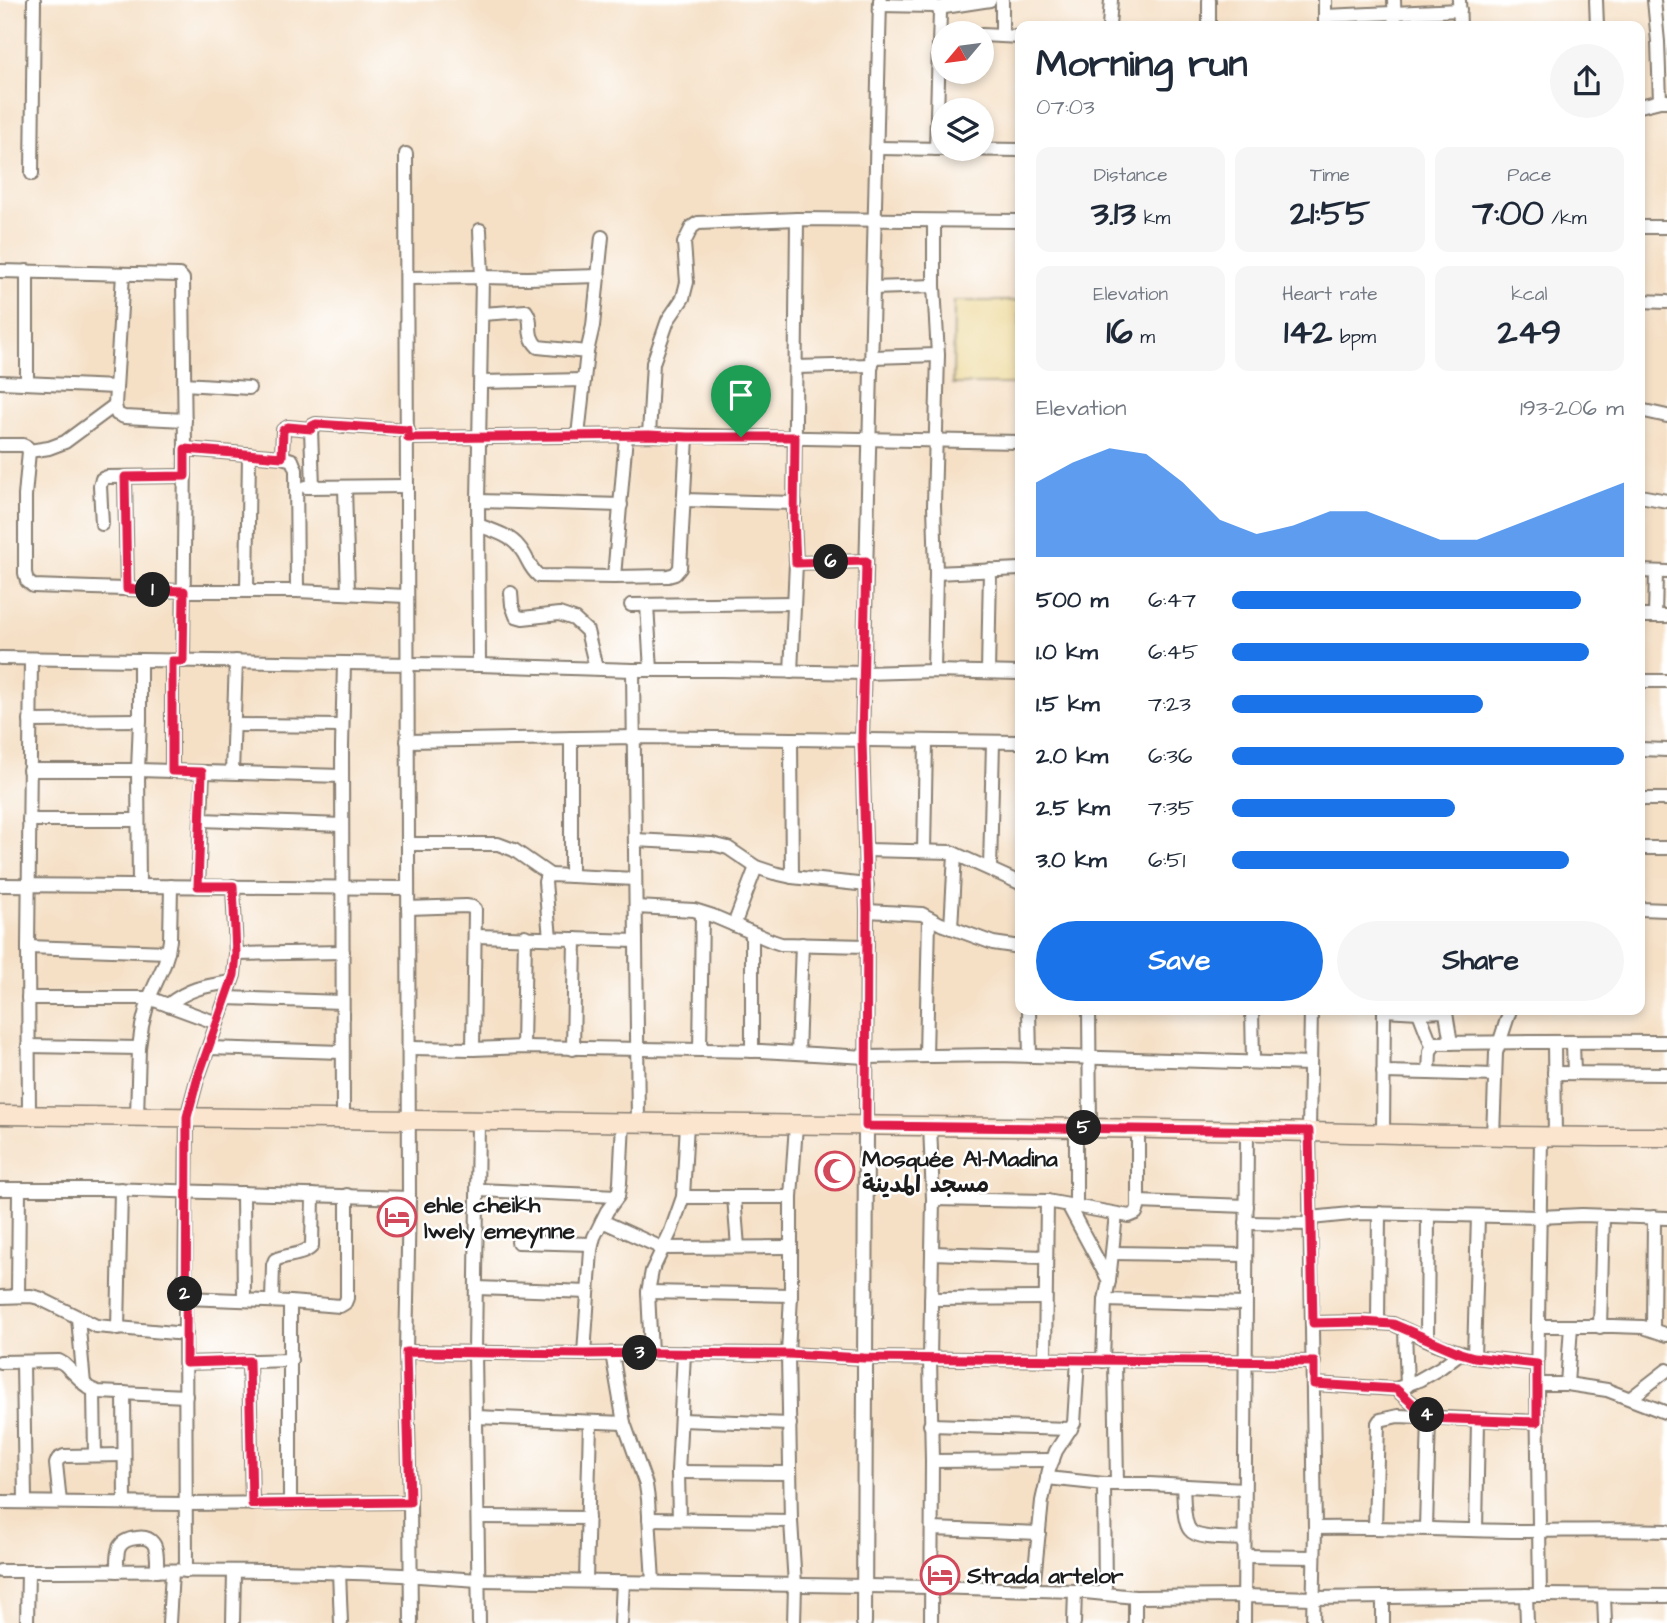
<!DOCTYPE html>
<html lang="en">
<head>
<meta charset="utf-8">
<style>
  body { margin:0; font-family:"Architects Daughter","Playpen Sans Arabic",sans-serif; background:#f6f6f7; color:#1f2937; height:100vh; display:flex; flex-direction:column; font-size:26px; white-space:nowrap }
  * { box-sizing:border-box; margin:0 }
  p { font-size:23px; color:#747a83 }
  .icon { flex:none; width:38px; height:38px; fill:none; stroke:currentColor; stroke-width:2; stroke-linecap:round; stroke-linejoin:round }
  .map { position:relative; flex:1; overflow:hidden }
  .drawer { position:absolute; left:1015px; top:21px; width:630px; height:994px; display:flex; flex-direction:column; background:#fff; border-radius:14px; box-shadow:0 4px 10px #0003 }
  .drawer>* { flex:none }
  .needle { width:46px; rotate:241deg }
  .buttons { position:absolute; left:931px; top:21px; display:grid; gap:14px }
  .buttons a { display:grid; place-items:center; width:63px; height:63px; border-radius:50%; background:#fff; box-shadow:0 4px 10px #0003; font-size:35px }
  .pin { position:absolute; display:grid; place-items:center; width:60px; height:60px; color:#fff; margin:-72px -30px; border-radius:50% 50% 50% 0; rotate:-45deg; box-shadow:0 0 7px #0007 }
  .pin .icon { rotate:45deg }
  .km { position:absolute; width:35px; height:35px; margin:-18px; border-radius:50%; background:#222; color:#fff; font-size:19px; line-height:35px; text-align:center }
  .round { display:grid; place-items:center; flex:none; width:74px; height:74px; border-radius:37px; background:#f6f6f7 }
  .summary { display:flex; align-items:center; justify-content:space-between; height:119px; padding:0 21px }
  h1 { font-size:38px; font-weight:700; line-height:52px }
  .figures { display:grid; grid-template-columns:repeat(3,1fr); gap:10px; height:119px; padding:7px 21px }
  .figures div { display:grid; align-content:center; border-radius:14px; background:#f6f6f7; text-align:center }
  .figures b { font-size:35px; font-weight:700 }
  .figures small { font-size:19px; font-weight:400 }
  .figures p { font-size:19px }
  .chart { height:196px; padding:14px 21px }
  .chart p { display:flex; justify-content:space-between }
  .chart svg { width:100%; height:126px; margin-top:7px; fill:#1a73e8; opacity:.7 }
  .cta { display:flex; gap:14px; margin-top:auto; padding:14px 21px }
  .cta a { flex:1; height:80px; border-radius:42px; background:#1a73e8; color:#fff; font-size:28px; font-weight:700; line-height:80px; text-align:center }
  .cta a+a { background:#f6f6f7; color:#1f2937 }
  ul { padding:0 21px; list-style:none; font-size:23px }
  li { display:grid; grid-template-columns:112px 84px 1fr; align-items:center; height:52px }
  li i { height:18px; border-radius:9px; background:#1a73e8 }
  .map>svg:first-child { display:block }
  .sand { fill:#eeda9e; stroke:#857b5d; stroke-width:2 }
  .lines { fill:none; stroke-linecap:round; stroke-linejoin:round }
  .minor-casing { stroke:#887e71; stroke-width:16 }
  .tertiary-casing { stroke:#887e71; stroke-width:18 }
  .secondary-casing { stroke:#887e71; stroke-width:21 }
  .minor { stroke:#fff; stroke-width:12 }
  .tertiary { stroke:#fff; stroke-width:14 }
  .secondary { stroke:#fbe5cf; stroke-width:18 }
  .route-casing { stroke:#fff; stroke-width:14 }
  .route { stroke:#e11d48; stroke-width:9 }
  .labels { text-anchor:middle; stroke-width:5; stroke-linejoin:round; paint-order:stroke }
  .poi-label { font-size:23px; font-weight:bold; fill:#1c1c1c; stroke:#fff; text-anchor:start }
</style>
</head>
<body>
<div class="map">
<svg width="1667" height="1623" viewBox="0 0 1667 1623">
  <rect width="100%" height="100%" fill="#fff"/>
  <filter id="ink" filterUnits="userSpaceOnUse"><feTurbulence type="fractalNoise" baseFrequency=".0143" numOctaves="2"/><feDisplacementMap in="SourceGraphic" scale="14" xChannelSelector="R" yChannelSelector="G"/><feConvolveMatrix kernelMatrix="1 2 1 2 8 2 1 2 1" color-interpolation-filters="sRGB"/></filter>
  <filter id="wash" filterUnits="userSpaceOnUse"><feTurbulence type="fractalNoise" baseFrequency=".00686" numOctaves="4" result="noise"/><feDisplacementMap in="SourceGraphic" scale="28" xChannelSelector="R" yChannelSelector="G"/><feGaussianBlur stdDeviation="1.57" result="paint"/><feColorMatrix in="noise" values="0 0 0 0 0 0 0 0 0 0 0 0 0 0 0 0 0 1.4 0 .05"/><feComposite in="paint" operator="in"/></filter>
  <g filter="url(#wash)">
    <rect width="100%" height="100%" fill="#f5e0c6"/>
    <polygon class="sand" points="954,301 1020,301 1020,384 953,384"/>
  </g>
  <g filter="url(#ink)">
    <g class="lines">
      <defs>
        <g id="minor">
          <polyline points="1002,0 1002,36"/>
          <polyline points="1209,0 1209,26"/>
          <polyline points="1394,0 1395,26"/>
          <polyline points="1459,0 1460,26"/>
          <polyline points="1596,0 1597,26"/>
          <polyline points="1654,0 1658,42 1660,101"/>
          <polyline points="880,5 934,6 938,8 940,12 936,149"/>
          <polyline points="938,8 990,0"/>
          <polyline points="1325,16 1460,10"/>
          <polyline points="1109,26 1111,0"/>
          <polyline points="1325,26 1325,0"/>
          <polyline points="982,35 1020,37"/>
          <polyline points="1640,106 1660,101 1667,101"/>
          <polyline points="876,148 1020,150"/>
          <polyline points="406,154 409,1198 406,1352 410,1502 411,1623"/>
          <polyline points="32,174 34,0"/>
          <polyline points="1640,227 1667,227"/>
          <polyline points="480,230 482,277 527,278 599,276"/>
          <polyline points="0,271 179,275 183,279 185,449 183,661"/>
          <polyline points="27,271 27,383"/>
          <polyline points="123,274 115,405 117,414 124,417 185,420"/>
          <polyline points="407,278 482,277 478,501 479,665"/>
          <polyline points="873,288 934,286"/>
          <polyline points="1640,301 1667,302"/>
          <path d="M 482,314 L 526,311 C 535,323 524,333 538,347 L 587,352 L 584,380"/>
          <polyline points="587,352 593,326 602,237"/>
          <polyline points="872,357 938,355"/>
          <polyline points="796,367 872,365"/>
          <polyline points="0,382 116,387"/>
          <polyline points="481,382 584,380 578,436"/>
          <polyline points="184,384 249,388"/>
          <polyline points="1640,410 1667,416"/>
          <polyline points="649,435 653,363 668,320 683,298 687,282 684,243 692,227 698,223 797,219"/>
          <polyline points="408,438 649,435 1020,442"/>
          <polyline points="0,445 23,445 27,447 29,451 25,496 25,573 27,581 33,586 184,591 297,591 406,596"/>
          <polyline points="185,449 282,457 292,460 296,470 297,591"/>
          <polyline points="29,451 49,448 65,442 115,405"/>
          <polyline points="282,457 283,430 288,427 311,429"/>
          <polyline points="125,477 127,589"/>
          <polyline points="306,487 407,486"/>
          <polyline points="313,487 311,429 312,426 316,424 408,430"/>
          <polyline points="345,487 348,593"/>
          <polyline points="1640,496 1667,501"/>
          <polyline points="684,500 795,503"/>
          <polyline points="478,501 621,505"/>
          <polyline points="102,524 100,486 102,479 107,477 185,476"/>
          <path d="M 478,525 C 491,530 510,535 519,547 C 528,557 528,567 539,576 L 614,577 L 668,576 L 675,574 L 680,568 L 687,437"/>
          <polyline points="796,563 866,561"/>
          <polyline points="1640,571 1667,572"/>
          <polyline points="936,573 1020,569"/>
          <polyline points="614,577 626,436"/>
          <polyline points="247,590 249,454"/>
          <polyline points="511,593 512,605 516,616 523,618 559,614 574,619 587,631 596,668"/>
          <polyline points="631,605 794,603"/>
          <polyline points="647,605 651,670"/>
          <polyline points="1640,616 1667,616"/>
          <polyline points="1655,616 1656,572"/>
          <polyline points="0,658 479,665 633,670 722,670 864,673 934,671 1020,673"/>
          <polyline points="633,670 638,1123"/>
          <polyline points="934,671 936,573 934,505 938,355 934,286 934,221"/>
          <polyline points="791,672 796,563 794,519 797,219 1020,221"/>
          <polyline points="988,672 990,570"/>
          <polyline points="1640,681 1667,681"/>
          <polyline points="30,721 140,720"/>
          <polyline points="234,725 342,726"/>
          <polyline points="571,738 571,876"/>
          <polyline points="791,739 792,877"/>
          <polyline points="407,741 635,737 1020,742"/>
          <polyline points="1640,749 1667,750"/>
          <polyline points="29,770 138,770 342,776"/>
          <polyline points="172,771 172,661"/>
          <polyline points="232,772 236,661"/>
          <polyline points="1640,799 1667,799"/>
          <polyline points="29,820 138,820"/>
          <polyline points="201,820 342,825"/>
          <polyline points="635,840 712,844 728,848 756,867 774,873 792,877 867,885"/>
          <polyline points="408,844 498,844 514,850 550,875"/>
          <polyline points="1640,848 1667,848"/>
          <polyline points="866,850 951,852 1020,883"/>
          <polyline points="924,851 926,741"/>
          <polyline points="990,869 993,742"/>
          <polyline points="0,885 408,888"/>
          <polyline points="139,886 138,770 140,720 140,660"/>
          <polyline points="198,886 203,772"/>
          <polyline points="636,907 694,910 713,916 772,941 781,944 867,946"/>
          <polyline points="408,908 466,906 472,907 475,909 473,1049"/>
          <polyline points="1640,909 1667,910"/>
          <polyline points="867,911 922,914 941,924 993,943 1020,947"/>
          <polyline points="734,925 756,867"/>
          <polyline points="951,928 955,854"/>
          <polyline points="476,936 636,941"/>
          <polyline points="550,938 545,882 546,878 550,875 635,879"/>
          <polyline points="28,947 168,952"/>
          <polyline points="236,954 343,952"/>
          <polyline points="28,998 149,998 217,1023"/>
          <polyline points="226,998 342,1002"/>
          <path d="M 168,1005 C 189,988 205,986 231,982"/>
          <polyline points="1029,1010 1030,1056"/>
          <polyline points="1089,1010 1090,1128"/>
          <polyline points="1252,1010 1253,1061"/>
          <polyline points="1311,1010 1309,1131 1315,1528 1313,1623"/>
          <polyline points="1384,1010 1419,1012 1444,1011 1446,1013 1451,1043"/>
          <polyline points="1418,1010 1432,1046"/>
          <polyline points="1554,1042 1555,1138"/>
          <polyline points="1573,1043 1574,1073"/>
          <polyline points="28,1046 139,1048"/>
          <polyline points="523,1047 525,936"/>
          <polyline points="209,1048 342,1052"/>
          <polyline points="409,1048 473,1049 523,1047 761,1051 866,1057 998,1055 1310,1064"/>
          <polyline points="573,1049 575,939"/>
          <polyline points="700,1050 702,913"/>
          <polyline points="752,1051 752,933"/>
          <polyline points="798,1053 802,944"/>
          <polyline points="926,1056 929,918"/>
          <path d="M 1383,1072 L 1429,1073 L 1430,1051 L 1436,1043 C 1513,1042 1590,1041 1667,1042"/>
          <polyline points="1429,1073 1495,1075"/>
          <polyline points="1554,1073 1667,1074"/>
          <polyline points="29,1115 28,947 31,659"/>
          <polyline points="137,1116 139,1048 142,1026 149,998 164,965 168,952 170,940 171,886"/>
          <polyline points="343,1119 342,747 344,663"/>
          <polyline points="478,1121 475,1352 479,1623"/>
          <polyline points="930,1125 933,1199 930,1358 932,1461 931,1623"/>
          <polyline points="866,1126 867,911 862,740 880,0"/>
          <polyline points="1076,1128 1076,1207"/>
          <polyline points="1383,1134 1384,1010"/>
          <polyline points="1493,1136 1496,1053 1510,1010"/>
          <polyline points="0,1189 106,1189 409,1198"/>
          <polyline points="478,1190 618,1196"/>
          <polyline points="243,1193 244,1299"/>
          <polyline points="683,1197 791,1197"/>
          <polyline points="734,1197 738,1247"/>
          <polyline points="933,1199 1047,1201 1129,1216 1136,1213 1138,1208 1138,1129"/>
          <polyline points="1138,1202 1247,1206"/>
          <polyline points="1068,1205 1109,1281"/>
          <polyline points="1311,1218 1360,1213 1540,1217 1582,1215 1667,1218"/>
          <polyline points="602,1221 662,1248 791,1247"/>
          <polyline points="1246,1223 1311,1224"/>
          <polyline points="518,1242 592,1244"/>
          <polyline points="932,1253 1045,1257"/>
          <polyline points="1112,1253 1246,1255"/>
          <polyline points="477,1288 588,1292"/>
          <polyline points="648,1292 791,1295"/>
          <polyline points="18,1295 19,1189"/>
          <polyline points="0,1297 31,1296 39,1298 96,1326 186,1334"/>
          <polyline points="185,1298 290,1302 340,1306 345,1303 347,1298 347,1195"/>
          <polyline points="931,1299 1044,1298"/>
          <polyline points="1105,1300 1245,1304"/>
          <path d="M 272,1301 L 273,1265 L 275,1260 C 286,1254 304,1256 312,1246 L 313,1195"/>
          <polyline points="78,1318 84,1384"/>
          <polyline points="1313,1323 1361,1322 1393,1324 1439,1345 1474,1357 1537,1364"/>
          <polyline points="1378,1323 1379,1213"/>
          <polyline points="1538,1326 1613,1326 1643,1327 1667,1335"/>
          <polyline points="1600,1327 1603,1216"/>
          <polyline points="118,1329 121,1189"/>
          <polyline points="1405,1330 1407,1386"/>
          <polyline points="1653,1330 1654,1217"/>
          <polyline points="1427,1339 1428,1215"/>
          <polyline points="406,1352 584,1354 651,1353 788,1354 864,1358 1314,1362"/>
          <polyline points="612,1353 624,1423 646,1485 648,1499 653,1582"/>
          <polyline points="651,1353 648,1292 652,1271 671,1231 683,1197 687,1123"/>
          <polyline points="584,1354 591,1250 594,1237 607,1211 618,1196 620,1183 623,1122"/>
          <polyline points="1474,1357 1478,1216"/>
          <polyline points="1045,1359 1047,1201"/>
          <polyline points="1115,1360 1117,1484"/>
          <polyline points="249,1361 252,1504"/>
          <polyline points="1103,1361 1105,1300 1109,1281 1116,1214"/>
          <polyline points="0,1362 59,1361 64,1364 89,1388 98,1392 186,1396"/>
          <polyline points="23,1362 25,1501"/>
          <polyline points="186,1363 291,1360"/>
          <polyline points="1314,1384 1396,1389 1419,1380 1440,1368 1460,1353"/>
          <polyline points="1537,1384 1567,1384 1607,1390 1667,1413"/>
          <polyline points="1567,1384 1571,1326"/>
          <polyline points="1396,1389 1429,1418 1426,1528"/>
          <polyline points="94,1391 95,1455"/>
          <polyline points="124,1393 125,1503"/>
          <polyline points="1631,1398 1667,1370"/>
          <polyline points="476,1417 624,1423"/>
          <polyline points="681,1420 790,1424"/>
          <polyline points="930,1425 1071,1429"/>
          <polyline points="932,1461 1053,1460"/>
          <polyline points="678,1472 790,1473"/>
          <polyline points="1047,1478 1104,1484 1149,1484 1244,1489"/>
          <polyline points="1104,1484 1105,1594"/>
          <path d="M 1183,1486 C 1184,1497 1183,1522 1190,1530 C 1197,1540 1232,1538 1244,1539"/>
          <polyline points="0,1502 186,1504 410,1502"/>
          <polyline points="60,1502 56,1464 58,1459 64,1456 124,1455"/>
          <polyline points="290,1503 290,1302"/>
          <polyline points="478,1517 588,1518"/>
          <polyline points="649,1519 791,1521"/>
          <polyline points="679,1519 678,1472 684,1353"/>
          <polyline points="1375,1527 1378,1423 1380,1420 1398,1416 1537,1422"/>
          <path d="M 1315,1528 C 1381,1527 1447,1530 1512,1531 C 1564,1531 1615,1529 1667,1531"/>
          <polyline points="932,1529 1039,1533"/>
          <polyline points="1476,1530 1478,1420"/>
          <polyline points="1244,1556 1314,1557"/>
          <path d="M 0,1571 C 159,1571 319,1567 478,1580 L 931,1587 L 1075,1591 L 1135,1597 L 1244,1596 L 1313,1598 L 1540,1595 L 1667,1596"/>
          <path d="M 117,1571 C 117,1553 115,1540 137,1538 C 143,1537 149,1538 153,1543 C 158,1549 157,1563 157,1571"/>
          <polyline points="186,1571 185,1298 187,1117 197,1080 234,975 236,954 233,886"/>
          <polyline points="339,1572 341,1623"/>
          <polyline points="586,1581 590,1422"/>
          <polyline points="1033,1590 1042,1501 1049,1470 1056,1451 1074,1423 1078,1360"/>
          <polyline points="1526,1595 1527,1623"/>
          <polyline points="1540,1595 1537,1384 1541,1138"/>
          <polyline points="1604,1596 1605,1623"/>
          <polyline points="27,1623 28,1571"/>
          <polyline points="169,1623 172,1572"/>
          <polyline points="233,1623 234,1572"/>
          <polyline points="621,1623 623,1582"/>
          <polyline points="794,1623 795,1585 791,1521 788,1354 791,1295 791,1197 796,1125"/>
          <polyline points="1074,1623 1075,1591"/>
          <polyline points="1135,1623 1135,1597"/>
          <polyline points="1244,1623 1247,1130"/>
          <polyline points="1383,1623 1383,1597"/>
        </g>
        <polyline id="tertiary" points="864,1623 866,1126"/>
        <path id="secondary" d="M 0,1115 C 363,1119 726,1124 1089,1128 C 1282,1130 1474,1138 1667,1137"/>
      </defs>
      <use href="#minor" class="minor-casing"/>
      <use href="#tertiary" class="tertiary-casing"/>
      <use href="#secondary" class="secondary-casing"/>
      <use href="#minor" class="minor"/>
      <use href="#tertiary" class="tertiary"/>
      <use href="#secondary" class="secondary"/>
    </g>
  </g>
  <g class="lines" filter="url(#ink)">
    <defs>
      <polygon id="route" points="316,424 408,430 408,438 649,435 687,437 795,437 794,519 796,563 866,561 862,740 867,911 866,1126 1309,1131 1313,1323 1361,1322 1393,1324 1460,1353 1474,1357 1537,1364 1537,1422 1429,1418 1396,1389 1314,1384 1314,1362 864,1358 788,1354 651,1353 584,1354 406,1352 410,1502 252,1504 249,1361 186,1363 187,1117 197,1080 234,975 236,954 233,886 198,886 202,772 172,771 172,661 183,661 184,591 127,589 125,477 185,476 185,449 282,457 283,430 288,427 311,429 312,426"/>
    </defs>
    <use href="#route" class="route-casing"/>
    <use href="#route" class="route"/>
  </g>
  <defs>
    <symbol id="mosque-ring" viewBox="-11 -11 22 22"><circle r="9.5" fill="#fff" stroke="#d1495b" stroke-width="1.5"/><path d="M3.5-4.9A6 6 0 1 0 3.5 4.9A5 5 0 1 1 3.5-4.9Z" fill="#d1495b"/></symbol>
    <symbol id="hotel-ring" viewBox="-11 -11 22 22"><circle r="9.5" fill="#fff" stroke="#d1495b" stroke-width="1.5"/><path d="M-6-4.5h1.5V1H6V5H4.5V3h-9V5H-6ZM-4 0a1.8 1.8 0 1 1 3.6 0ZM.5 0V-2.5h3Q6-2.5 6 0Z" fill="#d1495b"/></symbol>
  </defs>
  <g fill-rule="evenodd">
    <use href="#mosque-ring" x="813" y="1149" width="44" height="44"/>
    <use href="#hotel-ring" x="375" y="1195" width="44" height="44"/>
    <use href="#hotel-ring" x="918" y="1553" width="44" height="44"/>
  </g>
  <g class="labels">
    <g class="poi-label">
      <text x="862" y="1166">Mosquée Al-Madina<tspan x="862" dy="26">مسجد المدينة</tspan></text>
      <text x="424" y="1212">ehle cheikh<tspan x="424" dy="26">lwely emeynne</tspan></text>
      <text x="967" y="1583">Strada artelor</text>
    </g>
  </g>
</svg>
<div class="buttons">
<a><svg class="needle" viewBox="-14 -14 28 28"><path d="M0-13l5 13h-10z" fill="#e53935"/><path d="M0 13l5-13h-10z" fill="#747a83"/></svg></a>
<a><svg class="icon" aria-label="layers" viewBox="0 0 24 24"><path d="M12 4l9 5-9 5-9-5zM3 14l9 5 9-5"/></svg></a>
</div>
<div class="pin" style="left:741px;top:437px;background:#1e9e55"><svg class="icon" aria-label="arrive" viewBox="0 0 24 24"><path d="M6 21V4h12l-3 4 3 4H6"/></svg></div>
<b class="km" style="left:153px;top:590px">1</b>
<b class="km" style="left:185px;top:1294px">2</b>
<b class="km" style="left:640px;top:1353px">3</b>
<b class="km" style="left:1427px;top:1415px">4</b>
<b class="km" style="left:1084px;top:1128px">5</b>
<b class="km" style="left:831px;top:562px">6</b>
<section class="drawer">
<div class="summary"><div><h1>Morning run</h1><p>07:03</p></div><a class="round"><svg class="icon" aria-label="share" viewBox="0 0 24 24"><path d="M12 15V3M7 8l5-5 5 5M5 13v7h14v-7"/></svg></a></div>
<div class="figures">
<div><p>Distance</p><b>3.13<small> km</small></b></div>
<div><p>Time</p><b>21:55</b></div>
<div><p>Pace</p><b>7:00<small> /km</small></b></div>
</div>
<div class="figures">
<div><p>Elevation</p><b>16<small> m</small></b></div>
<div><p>Heart rate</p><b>142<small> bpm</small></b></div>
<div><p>kcal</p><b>249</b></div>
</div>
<div class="chart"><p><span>Elevation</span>193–206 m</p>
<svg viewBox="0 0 160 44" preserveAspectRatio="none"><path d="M0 44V18L10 11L20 6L30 8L40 18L50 31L60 36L70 33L80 28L90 28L100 33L110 38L120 38L130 33L140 28L150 23L160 18V44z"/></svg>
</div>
<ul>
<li><b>500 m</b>6:47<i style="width:89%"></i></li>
<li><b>1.0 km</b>6:45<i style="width:91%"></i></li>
<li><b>1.5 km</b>7:23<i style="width:64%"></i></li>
<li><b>2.0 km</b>6:36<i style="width:100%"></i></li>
<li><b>2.5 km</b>7:35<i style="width:57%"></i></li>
<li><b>3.0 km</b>6:51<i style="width:86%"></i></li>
</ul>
<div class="cta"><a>Save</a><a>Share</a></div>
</section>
</div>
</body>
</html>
